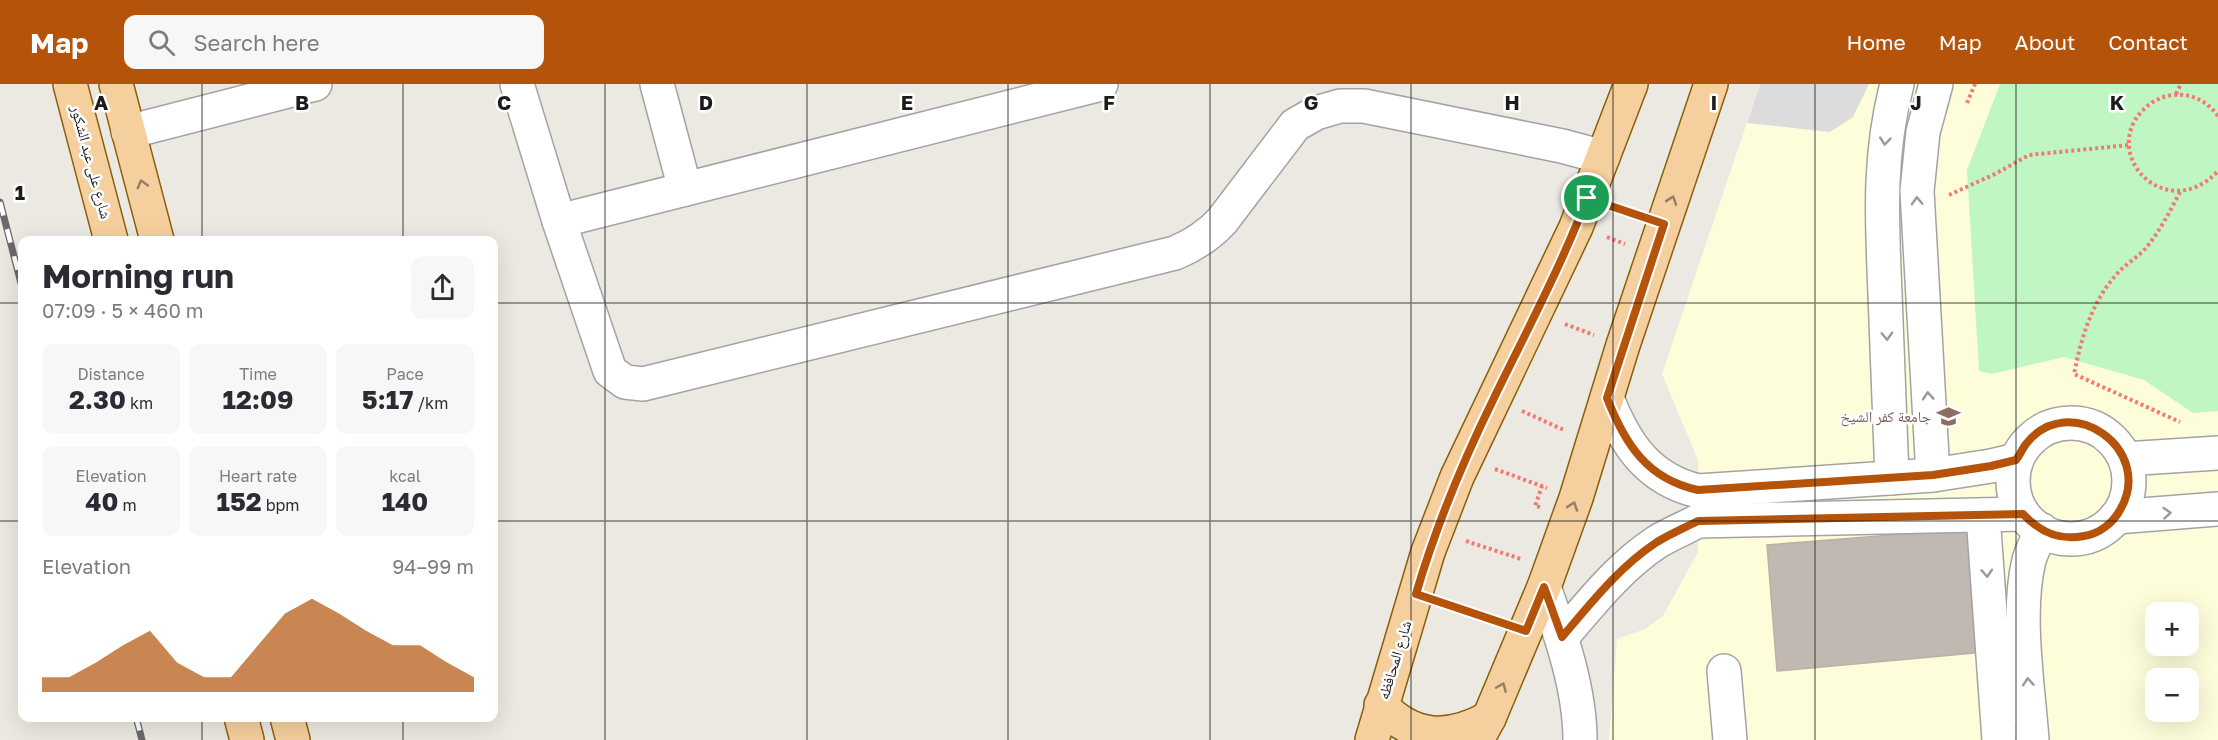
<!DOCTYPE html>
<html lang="en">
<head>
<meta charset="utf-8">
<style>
  body { margin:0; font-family:"Golos Text","Noto Naskh Arabic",sans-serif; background:#f7f7f7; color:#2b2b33; height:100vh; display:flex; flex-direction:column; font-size:22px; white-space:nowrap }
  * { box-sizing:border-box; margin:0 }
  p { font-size:20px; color:#7c7c81 }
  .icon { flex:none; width:33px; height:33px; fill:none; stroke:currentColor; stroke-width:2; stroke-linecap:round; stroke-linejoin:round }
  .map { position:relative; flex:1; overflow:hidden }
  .panel { position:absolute; left:18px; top:152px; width:480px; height:486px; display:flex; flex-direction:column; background:#fff; border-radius:12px; box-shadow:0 6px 24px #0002 }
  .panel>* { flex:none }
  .controls { position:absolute; left:2145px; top:518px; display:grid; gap:12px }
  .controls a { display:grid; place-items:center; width:54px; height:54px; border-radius:12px; background:#fff; box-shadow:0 6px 24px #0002; font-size:30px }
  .pin { position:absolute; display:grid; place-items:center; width:51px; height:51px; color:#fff; margin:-26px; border:3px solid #fff; border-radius:50%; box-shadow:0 2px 6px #0007 }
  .round { display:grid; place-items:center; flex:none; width:63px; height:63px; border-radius:12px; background:#f7f7f7 }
  .headline { display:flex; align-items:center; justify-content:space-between; height:102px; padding:0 24px }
  h1 { font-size:33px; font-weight:700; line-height:45px }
  .figures { display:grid; grid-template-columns:repeat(3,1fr); gap:9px; height:102px; padding:6px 24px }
  .figures div { display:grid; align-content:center; border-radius:12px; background:#f7f7f7; text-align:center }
  .figures b { font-size:26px; font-weight:700 }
  .figures small { font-size:16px; font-weight:400 }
  .figures p { font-size:16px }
  .chart { height:168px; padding:12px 24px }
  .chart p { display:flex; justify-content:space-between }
  .chart svg { width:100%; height:108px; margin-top:6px; fill:#b45309; opacity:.7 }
  header { display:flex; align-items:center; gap:36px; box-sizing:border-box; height:84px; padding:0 30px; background:#b45309; color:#fff }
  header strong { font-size:28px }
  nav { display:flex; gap:33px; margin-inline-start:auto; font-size:21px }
  .search { width:420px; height:54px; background:#f7f7f7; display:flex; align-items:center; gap:15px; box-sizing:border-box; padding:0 21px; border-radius:12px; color:#7c7c81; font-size:22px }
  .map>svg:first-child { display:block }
  .education { fill:#fdfdda; fill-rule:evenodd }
  .park { fill:#c0f5c4 }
  .parking { fill:#dcdcdc }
  .building { fill:#c1b8b2; stroke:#bdb0a5; stroke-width:1.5 }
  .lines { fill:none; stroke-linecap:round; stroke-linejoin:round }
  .minor-casing { stroke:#a3a3a3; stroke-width:36 }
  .major-casing { stroke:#8a5f09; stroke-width:36 }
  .path { stroke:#f17b6f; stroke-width:4; stroke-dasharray:3 3; stroke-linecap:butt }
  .minor { stroke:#fff; stroke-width:33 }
  .major { stroke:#f6cf9e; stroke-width:33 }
  .rail-casing { stroke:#6a6a6a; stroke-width:7 }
  .rail { stroke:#fff; stroke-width:4.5; stroke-dasharray:14; stroke-linecap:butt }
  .oneway { stroke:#999 }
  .oneway2 { stroke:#947e64 }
  .route-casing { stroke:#fff; stroke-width:12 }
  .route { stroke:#b45309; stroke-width:8 }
  .grid { fill:none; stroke:#1c1c1c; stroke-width:1.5; stroke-opacity:0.55 }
  .labels { text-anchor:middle; stroke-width:5; stroke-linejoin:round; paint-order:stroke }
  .street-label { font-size:15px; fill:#1c1c1c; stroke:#fff }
  .education-label { font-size:15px; fill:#785e54; stroke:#fff; text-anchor:end }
  .grid-label { font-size:20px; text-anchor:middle; font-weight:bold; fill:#1c1c1c; stroke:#fff; stroke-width:5; stroke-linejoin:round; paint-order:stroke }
</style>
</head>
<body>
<header>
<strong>Map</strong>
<div class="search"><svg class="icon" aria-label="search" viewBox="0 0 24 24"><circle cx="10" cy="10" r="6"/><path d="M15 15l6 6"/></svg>Search here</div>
<nav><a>Home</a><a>Map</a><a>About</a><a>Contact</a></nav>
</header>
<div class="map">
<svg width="2218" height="656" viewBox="0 0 2218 656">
  <rect width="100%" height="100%" fill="#ece9e2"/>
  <path class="education" d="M 1760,0 L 2218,0 L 2218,656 L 1609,656 L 1617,555 L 1645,545 L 1663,532 L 1698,468 L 1698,376 L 1662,290 ZM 2156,528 L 2188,528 L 2188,561 L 2156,561 ZM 2156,594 L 2188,594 L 2188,627 L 2156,627 Z"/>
  <polygon class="park" points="2000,0 2218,0 2218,327 2193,329 2144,296 2064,273 1992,290 1979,287 1967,86"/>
  <polygon class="parking" points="1760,0 1869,0 1853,33 1830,48 1747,39"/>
  <polygon class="building" points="1979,444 1985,568 1777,587 1767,461"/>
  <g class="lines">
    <defs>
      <g id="minor">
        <path d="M 517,0 L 559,137 L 610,287 L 625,298 L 643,300 L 1175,169 C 1194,161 1208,152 1222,137 L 1295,41 L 1316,29 L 1340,22 L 1364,22 L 1562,62 L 1603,73"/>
        <polyline points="657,0 685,105"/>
        <polyline points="128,48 315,0"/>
        <polyline points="559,137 1101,0"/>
        <path d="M 1607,314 C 1625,360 1648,395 1698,407 L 1933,391 L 1991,382 L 2016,376"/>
        <circle cx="2071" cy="397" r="58"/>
        <polyline points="2125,375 2218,369"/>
        <polyline points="1933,391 1917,107 1923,48 1936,0"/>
        <path d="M 1892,394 C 1890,333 1887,271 1885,210 C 1882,136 1878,73 1897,0"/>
        <polyline points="1983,431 1999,656"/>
        <polyline points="2116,433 2218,425"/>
        <path d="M 1544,503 C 1561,551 1580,605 1580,656"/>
        <path d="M 1562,553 C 1591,519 1619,483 1657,458 C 1670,450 1685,444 1698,437 L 2023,430"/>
        <polyline points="1724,587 1730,656"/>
        <path d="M 2032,656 C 2028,600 2016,530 2029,476 C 2032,466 2037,456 2042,446"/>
      </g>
      <g id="major">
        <polyline points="70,0 111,156"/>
        <polyline points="116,0 157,156"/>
        <path d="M 1381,621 C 1413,656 1449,656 1489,634"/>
        <polyline points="241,633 247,656"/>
        <polyline points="287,633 293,656"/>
        <polyline points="1372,656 1428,468 1457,393 1576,143 1631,0"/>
        <polyline points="1477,656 1489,634 1544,503 1576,414 1623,261 1711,0"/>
      </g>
    </defs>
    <use href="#minor" class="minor-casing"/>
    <use href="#major" class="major-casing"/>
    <g class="path">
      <polyline points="2176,10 2181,0"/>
      <polyline points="1967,19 1975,0"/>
      <path d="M 2218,32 C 2208,18 2192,9 2174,11 C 2161,12 2151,18 2142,27 C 2100,72 2167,141 2218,87"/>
      <path d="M 2180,108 C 2170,127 2160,147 2146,164 C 2137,174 2124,181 2115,192 C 2091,220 2081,255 2074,290 L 2180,338"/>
      <polyline points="1949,111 1995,90 2029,71 2129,61"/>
      <polyline points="1617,124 1635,130"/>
      <polyline points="1607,153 1625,160"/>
      <polyline points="1565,240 1594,251"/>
      <polyline points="1522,327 1564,346"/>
      <polyline points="1495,385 1547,404"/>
      <polyline points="1540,423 1535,422 1542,402"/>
      <polyline points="1466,457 1521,475"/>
      <polyline points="1444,519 1497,537"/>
    </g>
    <use href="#minor" class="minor"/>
    <use href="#major" class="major"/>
    <defs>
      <g id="rail">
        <polyline points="0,118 22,203"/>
        <polyline points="136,633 142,656"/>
      </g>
    </defs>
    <use href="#rail" class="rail-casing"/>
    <use href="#rail" class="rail"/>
  </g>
  <defs><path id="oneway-chevron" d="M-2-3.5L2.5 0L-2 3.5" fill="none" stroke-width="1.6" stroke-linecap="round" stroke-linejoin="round" transform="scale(1.5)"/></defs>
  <g class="oneway">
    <use href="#oneway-chevron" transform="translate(1885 57) rotate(96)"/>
    <use href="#oneway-chevron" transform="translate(1917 117) rotate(-92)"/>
    <use href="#oneway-chevron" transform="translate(1887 252) rotate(88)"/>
    <use href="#oneway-chevron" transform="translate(1928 312) rotate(-94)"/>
    <use href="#oneway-chevron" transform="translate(2167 429) rotate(-5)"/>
    <use href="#oneway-chevron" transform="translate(1987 489) rotate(86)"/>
    <use href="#oneway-chevron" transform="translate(2028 598) rotate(-94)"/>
  </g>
  <g class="oneway2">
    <use href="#oneway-chevron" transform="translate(142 100) rotate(-105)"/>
    <use href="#oneway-chevron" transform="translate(1672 116) rotate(-71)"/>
    <use href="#oneway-chevron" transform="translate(1573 422) rotate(-71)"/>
    <use href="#oneway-chevron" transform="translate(1502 603) rotate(-67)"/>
  </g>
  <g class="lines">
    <defs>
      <path id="route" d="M 1587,114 L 1664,140 L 1607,314 C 1625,360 1647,395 1698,406 L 1933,391 L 1991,382 L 2016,376 C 2020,371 2022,365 2026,360 C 2069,305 2156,365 2120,426 C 2113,439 2099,450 2084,452 C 2059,457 2040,448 2023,430 L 1698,437 C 1684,444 1670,450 1657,458 C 1619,483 1591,519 1562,553 L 1544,503 L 1526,547 L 1416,510 C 1436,442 1463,377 1494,314 C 1526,248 1561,183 1587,114 Z"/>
    </defs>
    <use href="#route" class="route-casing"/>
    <use href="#route" class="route"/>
  </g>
  <path class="grid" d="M 202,0 L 202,156M 403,0 L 403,156M 605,0 L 605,656M 807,0 L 807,656M 1008,0 L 1008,656M 1210,0 L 1210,656M 1411,0 L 1411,656M 1613,0 L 1613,656M 1815,0 L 1815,656M 2016,0 L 2016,656M 0,219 L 22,219M 494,219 L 2218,219M 0,437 L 22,437M 494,437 L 2218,437M 202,633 L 202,656M 403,633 L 403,656"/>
  <defs>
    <symbol id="university-bare" viewBox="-9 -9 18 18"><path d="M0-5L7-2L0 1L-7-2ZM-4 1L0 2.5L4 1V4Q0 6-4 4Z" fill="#8d6e63" stroke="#fff" stroke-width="2.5" paint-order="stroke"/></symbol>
  </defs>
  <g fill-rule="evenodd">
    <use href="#university-bare" x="1932" y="316" width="33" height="33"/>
  </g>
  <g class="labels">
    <g class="street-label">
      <text transform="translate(91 78) rotate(75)" y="5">شارع على عبد الشكور</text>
      <text transform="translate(1395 576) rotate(-73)" y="5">شارع المحافظه</text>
    </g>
    <g class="education-label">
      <text x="1931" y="338">جامعة كفر الشيخ</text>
    </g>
  </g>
  <g class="grid-label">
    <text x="101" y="26">A</text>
    <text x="302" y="26">B</text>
    <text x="504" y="26">C</text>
    <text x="706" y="26">D</text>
    <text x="907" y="26">E</text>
    <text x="1109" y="26">F</text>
    <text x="1311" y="26">G</text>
    <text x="1512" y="26">H</text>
    <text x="1714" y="26">I</text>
    <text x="1916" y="26">J</text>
    <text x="2117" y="26">K</text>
    <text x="20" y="116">1</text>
  </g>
</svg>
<div class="controls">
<a>+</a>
<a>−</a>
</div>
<div class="pin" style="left:1587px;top:114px;background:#1e9e55"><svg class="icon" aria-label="arrive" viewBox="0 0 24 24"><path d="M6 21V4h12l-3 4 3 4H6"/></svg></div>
<section class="panel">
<div class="headline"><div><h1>Morning run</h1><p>07:09 · 5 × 460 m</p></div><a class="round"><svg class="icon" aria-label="share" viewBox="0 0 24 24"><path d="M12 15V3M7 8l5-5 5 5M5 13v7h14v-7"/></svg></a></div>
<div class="figures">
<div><p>Distance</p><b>2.30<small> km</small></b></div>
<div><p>Time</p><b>12:09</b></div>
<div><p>Pace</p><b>5:17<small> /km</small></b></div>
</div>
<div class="figures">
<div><p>Elevation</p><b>40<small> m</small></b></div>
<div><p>Heart rate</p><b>152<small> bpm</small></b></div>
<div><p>kcal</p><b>140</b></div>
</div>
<div class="chart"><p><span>Elevation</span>94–99 m</p>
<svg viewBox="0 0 160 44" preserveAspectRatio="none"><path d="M0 44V38L10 38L20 32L30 25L40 19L50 32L60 38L70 38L80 25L90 12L100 6L110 12L120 19L130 25L140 25L150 32L160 38V44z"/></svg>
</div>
</section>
</div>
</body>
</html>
